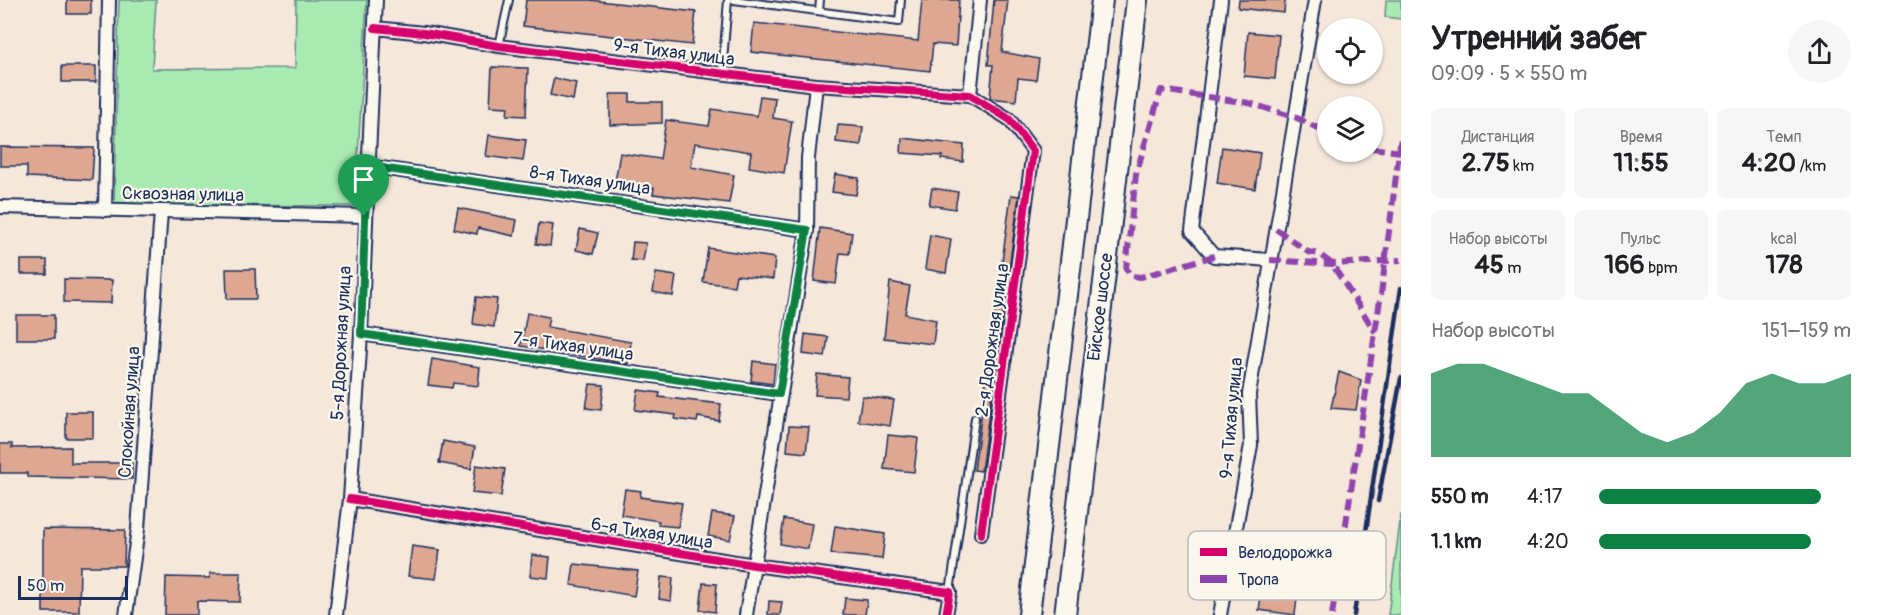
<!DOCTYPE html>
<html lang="ru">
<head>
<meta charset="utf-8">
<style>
  body { margin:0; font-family:Pangolin,sans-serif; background:#f6f6f6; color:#202124; height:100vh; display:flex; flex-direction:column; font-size:22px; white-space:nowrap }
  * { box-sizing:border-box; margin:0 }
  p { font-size:20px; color:#757577 }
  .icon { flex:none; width:33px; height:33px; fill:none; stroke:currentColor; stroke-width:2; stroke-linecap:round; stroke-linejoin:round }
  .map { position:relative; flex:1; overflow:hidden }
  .details { display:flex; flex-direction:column; background:#fff; width:480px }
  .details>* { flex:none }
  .buttons { position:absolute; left:1317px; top:18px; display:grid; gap:12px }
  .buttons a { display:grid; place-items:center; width:66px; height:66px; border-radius:50%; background:#fff; box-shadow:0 2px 4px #0004; font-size:30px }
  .scale { position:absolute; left:18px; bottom:15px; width:110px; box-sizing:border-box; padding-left:6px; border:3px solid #1b2f5e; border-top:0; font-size:16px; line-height:21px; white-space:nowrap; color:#1b2f5e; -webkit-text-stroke:4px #fbf7ec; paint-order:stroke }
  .pin { position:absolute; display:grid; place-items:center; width:51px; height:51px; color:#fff; margin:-62px -26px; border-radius:50% 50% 50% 0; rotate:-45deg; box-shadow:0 0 6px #0007 }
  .pin .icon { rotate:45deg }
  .round { display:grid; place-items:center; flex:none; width:63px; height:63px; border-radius:32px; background:#f6f6f6 }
  .overview { display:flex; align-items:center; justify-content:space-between; height:102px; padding:0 30px }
  h1 { font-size:33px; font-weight:700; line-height:45px }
  .figures { display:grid; grid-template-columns:repeat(3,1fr); gap:9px; height:102px; padding:6px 30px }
  .figures div { display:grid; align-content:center; border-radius:9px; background:#f6f6f6; text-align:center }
  .figures b { font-size:26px; font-weight:700 }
  .figures small { font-size:16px; font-weight:400 }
  .figures p { font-size:16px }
  .chart { height:168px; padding:12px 30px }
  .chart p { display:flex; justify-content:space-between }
  .chart svg { width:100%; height:108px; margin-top:6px; fill:#0b8043; opacity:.7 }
  ul { padding:0 30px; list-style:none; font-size:20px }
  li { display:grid; grid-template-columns:96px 72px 1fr; align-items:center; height:45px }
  li i { height:15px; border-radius:8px; background:#0b8043 }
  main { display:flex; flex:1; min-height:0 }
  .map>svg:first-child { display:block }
  .green { fill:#a9eab2; stroke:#628c88; stroke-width:1.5 }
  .building { fill:#dda792; stroke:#1b2f5e; stroke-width:1.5 }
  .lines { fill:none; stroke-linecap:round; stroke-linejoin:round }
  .lane-casing { stroke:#1b2f5e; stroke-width:10 }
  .street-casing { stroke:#1b2f5e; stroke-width:16 }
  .primary-casing { stroke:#1b2f5e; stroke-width:24 }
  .lane { stroke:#fbf7ec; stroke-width:6 }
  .street { stroke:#fbf7ec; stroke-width:12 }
  .primary { stroke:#fbf7ec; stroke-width:20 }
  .rail { stroke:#1b2f5e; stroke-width:4.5 }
  .quiet { stroke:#8e44ad; stroke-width:6; stroke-dasharray:12 6; stroke-linecap:butt }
  .cycleway-casing { stroke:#fbf7ec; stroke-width:11 }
  .cycleway { stroke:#d6006c; stroke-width:8 }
  .route-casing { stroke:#fff; stroke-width:12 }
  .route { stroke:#0b8043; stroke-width:8 }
  .labels { text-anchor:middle; stroke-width:4.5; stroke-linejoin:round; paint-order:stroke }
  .street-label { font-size:18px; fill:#1b2f5e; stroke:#fbf7ec }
  .key { fill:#fbf7ec; stroke:#b8bbc1; stroke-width:1.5 }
  .key-label { font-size:16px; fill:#1b2f5e }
</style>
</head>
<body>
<main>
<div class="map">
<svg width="1401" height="615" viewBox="0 0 1401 615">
  <rect width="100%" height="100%" fill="#f5e7da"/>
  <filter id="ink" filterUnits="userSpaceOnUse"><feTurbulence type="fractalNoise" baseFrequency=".0167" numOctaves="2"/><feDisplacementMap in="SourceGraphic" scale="12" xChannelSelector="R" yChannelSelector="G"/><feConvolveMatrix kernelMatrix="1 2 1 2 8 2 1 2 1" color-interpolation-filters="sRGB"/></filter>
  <g filter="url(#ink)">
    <g class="green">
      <polygon points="119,0 156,0 152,69 295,68 296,0 367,0 355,206 114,205"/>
      <polygon points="1386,0 1401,0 1401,19 1385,17"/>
      <polygon points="1401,514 1401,615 1388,615"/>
    </g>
    <g class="building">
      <rect x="67" y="0" width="24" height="14"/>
      <polygon points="526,0 590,0 696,12 692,45 523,26"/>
      <polygon points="922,0 959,0 956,46 933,44 930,71 751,52 754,23 918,41"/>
      <polygon points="994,0 1008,0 1002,52 1039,59 1036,80 1018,78 1016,101 990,98 993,65 988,65"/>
      <polygon points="1239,0 1285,0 1284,13 1238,8"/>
      <polygon points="1248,32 1279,35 1275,79 1244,76"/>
      <rect x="62" y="66" width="34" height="16"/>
      <polygon points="492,67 528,68 526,116 507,115 508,107 490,106"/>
      <polygon points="554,78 576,83 573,100 550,95"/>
      <polygon points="610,94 630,94 630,102 662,102 662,123 610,125"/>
      <polygon points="760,96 775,98 773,118 792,121 784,173 749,167 751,152 695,143 691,167 734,175 729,203 653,194 654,188 615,182 620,153 660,159 666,120 709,126 712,109 757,116"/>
      <polygon points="838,125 863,127 861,145 836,142"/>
      <polygon points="489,135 526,140 523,161 486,156"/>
      <polygon points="902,138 964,145 963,162 941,159 942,156 901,153"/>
      <polygon points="0,147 94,148 92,180 27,177 27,166 0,166"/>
      <polygon points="1222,147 1260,153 1255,189 1217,183"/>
      <polygon points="835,174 859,178 856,195 832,192"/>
      <polygon points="932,188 958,192 955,209 929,205"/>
      <polygon points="1011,195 1019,196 981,471 974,470"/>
      <polygon points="458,208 517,220 514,236 478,228 477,234 454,229"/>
      <polygon points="539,223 553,225 550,246 536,244"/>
      <polygon points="820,228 852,233 849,254 840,253 836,284 814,281"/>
      <polygon points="580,229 598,233 593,254 576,250"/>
      <polygon points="930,235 951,239 946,273 925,269"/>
      <polygon points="633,242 646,243 643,261 631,260"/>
      <polygon points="708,248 775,258 773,279 736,275 734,286 703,282"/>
      <rect x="21" y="260" width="26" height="14"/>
      <polygon points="226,269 255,269 256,299 227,299"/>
      <polygon points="656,273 676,276 673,296 653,292"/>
      <polygon points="64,279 112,280 111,303 64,302"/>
      <polygon points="890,282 910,286 905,314 936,320 933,344 884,338"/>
      <polygon points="476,297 497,299 494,327 473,324"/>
      <polygon points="527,313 549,317 547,327 631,342 628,364 521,346"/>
      <rect x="16" y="315" width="38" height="24"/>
      <polygon points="805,334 828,337 825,357 803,354"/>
      <polygon points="432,359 480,367 478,386 453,383 452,388 428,385"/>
      <polygon points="753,361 775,364 773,384 751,381"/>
      <polygon points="1339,372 1361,380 1356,410 1331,408"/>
      <polygon points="817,374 848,377 846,397 815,395"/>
      <polygon points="590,384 604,385 601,410 586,408"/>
      <polygon points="638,390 660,393 659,397 721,404 719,421 698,417 697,422 675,419 676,415 635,410"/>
      <polygon points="862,396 894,400 890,426 858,421"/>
      <rect x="66" y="412" width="27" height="26"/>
      <polygon points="789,426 809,427 806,453 787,451"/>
      <polygon points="888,435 918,438 914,472 884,469"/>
      <polygon points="443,441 475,447 471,469 439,463"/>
      <polygon points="0,444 12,444 12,448 71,447 71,463 132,463 132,479 27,477 27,473 0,473"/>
      <polygon points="476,465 505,469 501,496 472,493"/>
      <polygon points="625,489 641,491 640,497 682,503 678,527 658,525 659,521 621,515"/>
      <polygon points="712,513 735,516 730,540 708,536"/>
      <polygon points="784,519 812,524 808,549 780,544"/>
      <polygon points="835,526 885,534 882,559 831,554"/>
      <polygon points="43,529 125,530 124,566 80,566 79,612 43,612"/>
      <polygon points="412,546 440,550 436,579 408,576"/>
      <polygon points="532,555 550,557 548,578 530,576"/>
      <polygon points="574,564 638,571 634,596 571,585"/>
      <polygon points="210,573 241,573 240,602 197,601 197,615 165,615 166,577 210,578"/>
      <polygon points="661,577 673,578 671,601 659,599"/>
      <polygon points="1264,577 1299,582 1295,615 1259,610"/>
      <polygon points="703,583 717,584 715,612 700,610"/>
      <polygon points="845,598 867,600 865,615 843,615"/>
      <polygon points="769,601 782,602 780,615 768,615"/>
    </g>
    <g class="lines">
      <defs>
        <g id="lane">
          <polyline points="734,0 899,22 901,0"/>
          <polyline points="819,11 820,0"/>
          <polyline points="499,46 509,0"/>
          <polyline points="722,73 728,0"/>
          <polyline points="950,592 975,418"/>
        </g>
        <g id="street">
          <polyline points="1221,0 1192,231 1214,256 1270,260"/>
          <polyline points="375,28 424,33 499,46 816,85 970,95 1009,119 1033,151 981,534"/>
          <polyline points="970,95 980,0"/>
          <polyline points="367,166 807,230"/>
          <polyline points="0,207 364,216"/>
          <polyline points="105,210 109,0"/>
          <polyline points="361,334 779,394"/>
          <polyline points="350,499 754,565 950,592 946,615"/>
          <polyline points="126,615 138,529 161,212"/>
          <polyline points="336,615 350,499 361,334 376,0"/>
          <polyline points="746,615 807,230 808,158 816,85"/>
          <polyline points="1220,615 1251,445 1249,394 1315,0"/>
        </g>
        <g id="primary">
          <polyline points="1029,615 1102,0"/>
          <polyline points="1065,615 1137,0"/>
        </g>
      </defs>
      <use href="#lane" class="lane-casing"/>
      <use href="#street" class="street-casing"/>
      <use href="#primary" class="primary-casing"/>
      <use href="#lane" class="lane"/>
      <use href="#street" class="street"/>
      <use href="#primary" class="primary"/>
      <g class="rail">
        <polyline points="1378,501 1401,378"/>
        <polyline points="1354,615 1401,288"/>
      </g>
      <g class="quiet">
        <polyline points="1372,148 1401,152"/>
        <polyline points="1276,229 1308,252 1319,254 1332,264 1376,333"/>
        <polyline points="1214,256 1141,277 1132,276 1126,269 1136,174 1161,90 1249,103 1297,118 1328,133"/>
        <polyline points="1270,260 1332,264 1401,260"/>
        <polyline points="1332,615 1382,287 1401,136"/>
      </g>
      <defs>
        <g id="cycleway">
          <polyline points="375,28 424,33 499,46 816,85 970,95 1009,119 1033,151 981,534"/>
          <polyline points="350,499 754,565 950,592 946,615"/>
        </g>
      </defs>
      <use href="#cycleway" class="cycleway-casing"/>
      <use href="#cycleway" class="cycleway"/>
    </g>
  </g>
  <g class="lines" filter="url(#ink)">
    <defs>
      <polygon id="route" points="367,166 807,230 779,394 361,334"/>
    </defs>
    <use href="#route" class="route-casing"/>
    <use href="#route" class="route"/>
  </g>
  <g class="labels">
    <g class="street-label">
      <text transform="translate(674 52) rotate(7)" y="6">9-я Тихая улица</text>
      <text transform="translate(590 180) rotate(8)" y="6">8-я Тихая улица</text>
      <text transform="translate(183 194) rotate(1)" y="6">Сквозная улица</text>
      <text transform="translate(1100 307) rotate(-83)" y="6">Ейское шоссе</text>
      <text transform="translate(992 340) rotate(-82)" y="6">2-я Дорожная улица</text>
      <text transform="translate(341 343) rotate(-87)" y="6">5-я Дорожная улица</text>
      <text transform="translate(573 346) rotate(8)" y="6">7-я Тихая улица</text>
      <text transform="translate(129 412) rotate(-86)" y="6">Спокойная улица</text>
      <text transform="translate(1231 418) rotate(-85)" y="6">9-я Тихая улица</text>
      <text transform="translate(652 533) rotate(9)" y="6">6-я Тихая улица</text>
    </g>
  </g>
  <rect x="1188" y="531" width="198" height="69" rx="9" class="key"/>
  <rect x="1200" y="548" width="27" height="8" fill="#d6006c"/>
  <rect x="1200" y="575" width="27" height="8" fill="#8e44ad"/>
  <g class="key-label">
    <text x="1238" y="558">Велодорожка</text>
    <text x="1238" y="585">Тропа</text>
  </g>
</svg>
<div class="buttons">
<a><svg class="icon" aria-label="locate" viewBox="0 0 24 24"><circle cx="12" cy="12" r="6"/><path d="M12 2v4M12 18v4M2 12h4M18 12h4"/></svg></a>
<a><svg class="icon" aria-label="layers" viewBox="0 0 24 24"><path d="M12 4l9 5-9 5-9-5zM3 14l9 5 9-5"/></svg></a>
</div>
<div class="scale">50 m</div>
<div class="pin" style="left:364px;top:216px;background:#1e9e55"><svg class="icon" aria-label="arrive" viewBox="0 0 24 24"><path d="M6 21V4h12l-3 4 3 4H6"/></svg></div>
</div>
<section class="details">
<div class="overview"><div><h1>Утренний забег</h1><p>09:09 · 5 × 550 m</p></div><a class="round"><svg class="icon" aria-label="share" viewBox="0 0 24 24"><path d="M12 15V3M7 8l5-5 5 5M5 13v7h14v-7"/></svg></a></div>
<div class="figures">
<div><p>Дистанция</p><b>2.75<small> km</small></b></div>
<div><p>Время</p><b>11:55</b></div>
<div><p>Темп</p><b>4:20<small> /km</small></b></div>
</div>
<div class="figures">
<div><p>Набор высоты</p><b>45<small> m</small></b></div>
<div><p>Пульс</p><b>166<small> bpm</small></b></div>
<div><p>kcal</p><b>178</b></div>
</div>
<div class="chart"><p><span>Набор высоты</span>151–159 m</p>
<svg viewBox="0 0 160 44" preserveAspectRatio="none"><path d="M0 44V10L10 6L20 6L30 10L40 14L50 18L60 18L70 26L80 34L90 38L100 34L110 26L120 14L130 10L140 14L150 14L160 10V44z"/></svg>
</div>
<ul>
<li><b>550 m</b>4:17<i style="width:88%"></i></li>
<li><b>1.1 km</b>4:20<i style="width:84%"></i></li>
</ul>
</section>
</main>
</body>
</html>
